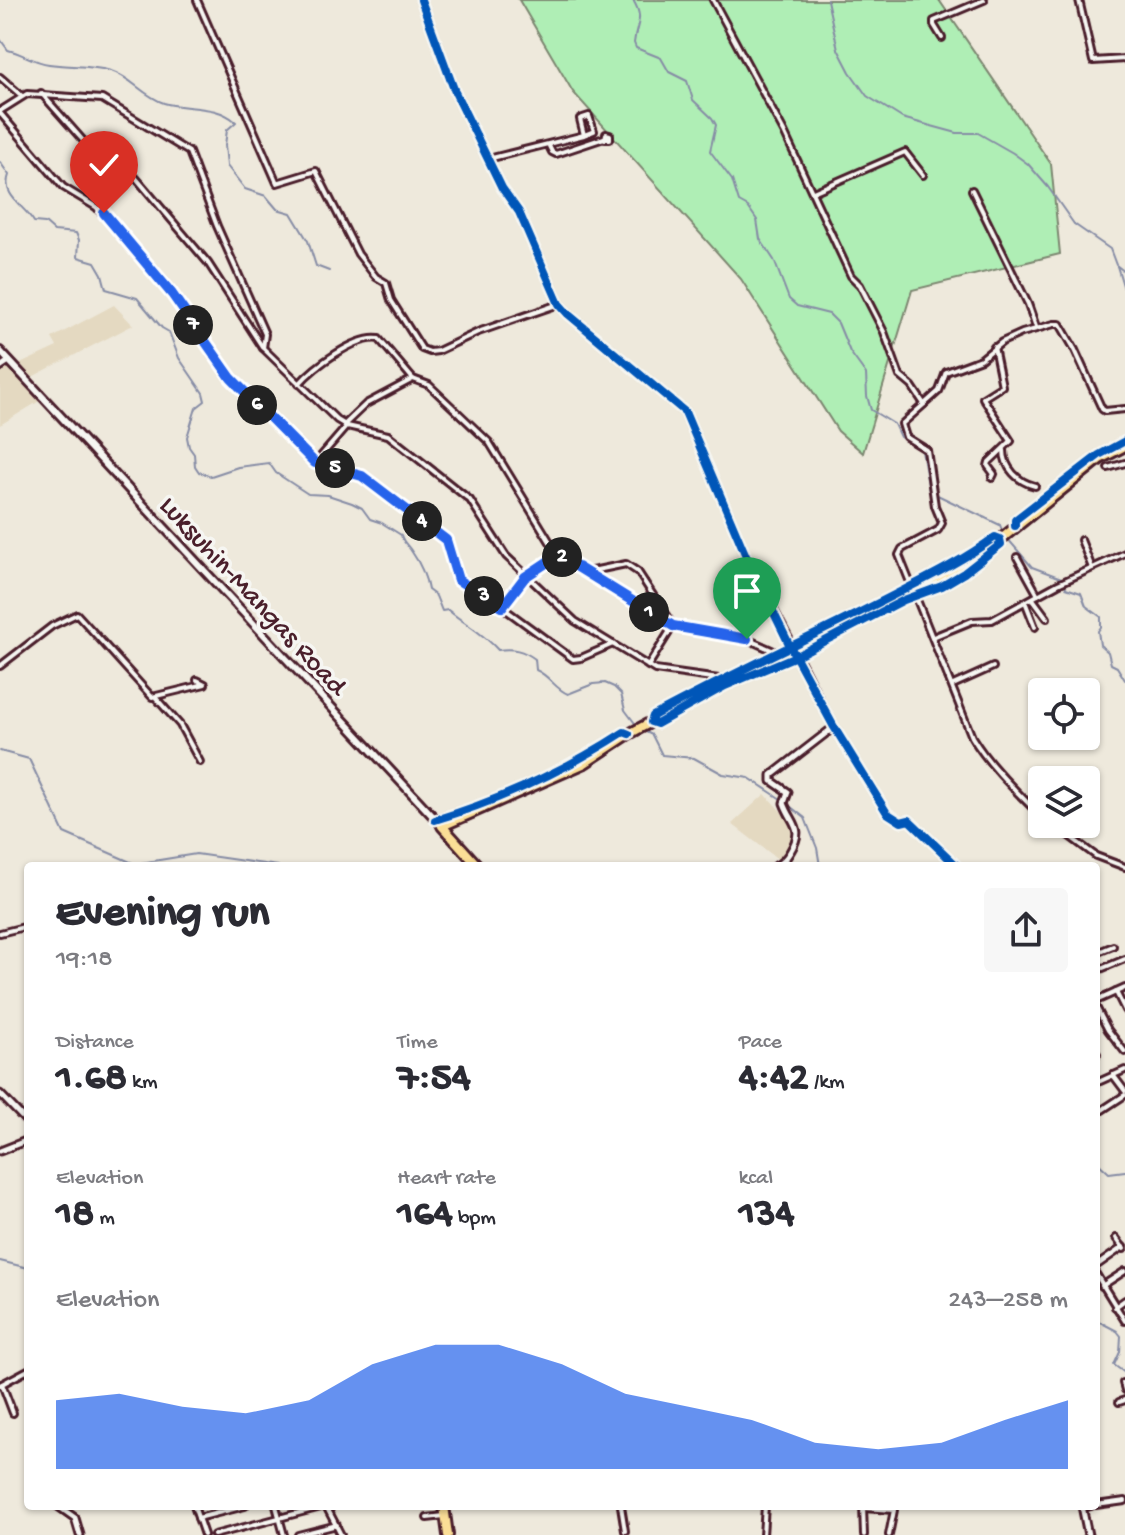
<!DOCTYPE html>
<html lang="en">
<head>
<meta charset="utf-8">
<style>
  body { margin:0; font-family:"Gochi Hand",sans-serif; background:#f7f7f7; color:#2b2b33; height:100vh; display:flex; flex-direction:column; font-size:30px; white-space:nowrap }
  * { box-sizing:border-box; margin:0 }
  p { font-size:26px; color:#7c7c81 }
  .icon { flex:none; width:44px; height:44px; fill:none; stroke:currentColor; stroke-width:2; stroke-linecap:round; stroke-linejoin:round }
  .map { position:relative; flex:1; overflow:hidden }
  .details { position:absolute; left:24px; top:862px; width:1076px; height:648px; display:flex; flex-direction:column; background:#fff; border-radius:8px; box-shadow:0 2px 6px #0004 }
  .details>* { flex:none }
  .tools { position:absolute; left:1028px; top:678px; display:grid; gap:16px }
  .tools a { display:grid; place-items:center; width:72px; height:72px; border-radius:8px; background:#fff; box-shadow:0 2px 6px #0004; font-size:40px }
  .pin { position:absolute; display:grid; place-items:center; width:68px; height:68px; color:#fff; margin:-82px -34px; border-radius:50% 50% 50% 0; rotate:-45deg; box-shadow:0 0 8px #0007 }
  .pin .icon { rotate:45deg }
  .km { position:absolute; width:40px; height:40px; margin:-20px; border-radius:50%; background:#222; color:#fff; font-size:22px; line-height:40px; text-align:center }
  .round { display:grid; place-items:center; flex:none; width:84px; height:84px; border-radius:8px; background:#f7f7f7 }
  .summary { display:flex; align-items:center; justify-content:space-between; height:136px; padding:0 32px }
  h1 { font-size:44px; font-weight:700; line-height:60px }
  .figures { display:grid; grid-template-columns:repeat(3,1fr); gap:12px; height:136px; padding:8px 32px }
  .figures div { display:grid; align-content:center }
  .figures b { font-size:40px; font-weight:700 }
  .figures small { font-size:22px; font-weight:400 }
  .figures p { font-size:22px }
  .chart { height:224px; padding:16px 32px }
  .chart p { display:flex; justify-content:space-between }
  .chart svg { width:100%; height:144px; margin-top:8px; fill:#2563eb; opacity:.7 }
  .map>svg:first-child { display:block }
  .built { fill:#e4d9c1 }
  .green { fill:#afeeb5; stroke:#7c8670; stroke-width:2 }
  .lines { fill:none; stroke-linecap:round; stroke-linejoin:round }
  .stream { stroke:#868ca5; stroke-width:2 }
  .minor-casing { stroke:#4a1f2b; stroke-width:10 }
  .tertiary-casing { stroke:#4a1f2b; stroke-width:11 }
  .secondary-casing { stroke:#4a1f2b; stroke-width:12 }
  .primary-casing { stroke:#4a1f2b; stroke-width:14 }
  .minor { stroke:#f6f6f2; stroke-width:4 }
  .tertiary { stroke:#f6f6f2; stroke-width:5 }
  .secondary { stroke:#f6f6f2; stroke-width:6 }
  .primary { stroke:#fbde96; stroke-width:8 }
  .cycleway-casing { stroke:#f6f6f2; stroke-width:13 }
  .cycleway { stroke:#0057b8; stroke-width:8 }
  .route-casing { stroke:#fff; stroke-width:16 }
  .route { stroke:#2563eb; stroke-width:10 }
  .labels { text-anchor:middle; stroke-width:7; stroke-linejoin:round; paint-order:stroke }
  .street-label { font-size:28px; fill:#4a1f2b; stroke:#f6f6f2 }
</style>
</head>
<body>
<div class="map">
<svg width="1125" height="1535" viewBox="0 0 1125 1535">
  <rect width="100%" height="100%" fill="#eee9dc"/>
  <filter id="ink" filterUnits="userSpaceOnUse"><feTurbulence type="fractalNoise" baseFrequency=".0125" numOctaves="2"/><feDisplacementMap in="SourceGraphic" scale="16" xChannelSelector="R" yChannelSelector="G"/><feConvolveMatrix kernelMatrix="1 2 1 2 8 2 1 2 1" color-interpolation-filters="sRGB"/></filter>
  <g filter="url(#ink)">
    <g class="built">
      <polygon points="114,305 133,325 30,378 18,365 57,347 52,338"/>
      <polygon points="10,363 41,400 0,425 0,370"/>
      <polygon points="765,794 788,819 793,832 789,847 779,860 732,824"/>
    </g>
    <polygon class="green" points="519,0 939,0 1051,164 1060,254 912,290 863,453 838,431 741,279 573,92"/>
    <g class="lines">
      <g class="stream">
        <path d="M 633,0 C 645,20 636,23 634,43 L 636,48 L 661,58 L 669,72 L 687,81 L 693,100 L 712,118 L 716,125 L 710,151 L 732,180 L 739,202 L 748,207 L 757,220 L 760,239 L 774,260 L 789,299 L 797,306 L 829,314 L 838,323 L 850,352 L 866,374 L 867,396 L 871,410 L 894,424 L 900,437 L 922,451 L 929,491 L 1000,525 L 1003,533"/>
        <polyline points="827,0 838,49 850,72 867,96 902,118 957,133 978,133 1013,153 1028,164 1048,187 1074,224 1110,249 1116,265 1125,272"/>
        <path d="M 0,39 L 8,50 C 22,53 33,62 49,64 C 69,67 91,65 111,71 C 131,77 143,96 164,103 C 188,110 216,104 236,122 L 227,130 L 225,145 L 227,166 L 245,189 L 266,196 L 277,209 L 291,213 L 308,241 L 316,266 L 329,271"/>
        <path d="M 0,162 L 9,175 C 1,196 25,206 34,222 L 45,223 L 54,231 L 76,233 L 79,240 L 78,257 L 95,262 L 102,274 L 106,289 L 137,298 L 162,328 L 169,332 L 179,358 L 203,393 L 205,401 L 196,408 L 187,437 L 189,447 L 194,454 L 195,466 L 199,472 L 211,476 L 238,467 L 269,463 L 276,473 L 308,494 L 328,495 L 352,503 L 362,508 L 370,519 L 382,523 L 401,535 C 403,543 408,545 412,552 C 419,562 426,577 428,590 L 436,596 L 442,611 L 448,610 C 466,625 482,632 498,650 C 513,648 523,650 535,659 L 536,670 C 550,676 555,689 568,694 L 593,684 L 605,683 L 614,687 L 621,694 L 625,710 L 637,726"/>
        <polyline points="1117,266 1125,292"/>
        <polyline points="1007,538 1032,567 1064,579"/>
        <polyline points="1065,584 1066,588 1081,593 1086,606 1101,617 1101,627 1098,631 1100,645 1108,652 1111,664 1117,667 1125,680"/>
        <polyline points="642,730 652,735 662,755 694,758 723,774 749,778 781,799 805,818 817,848 820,866"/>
        <polyline points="0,751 29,759 64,833 135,864 196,854 278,866"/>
        <polyline points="1096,1161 1109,1173 1125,1171"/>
        <polyline points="0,1261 28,1268"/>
        <polyline points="1096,1320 1117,1331 1121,1336 1120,1352 1114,1365 1125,1373"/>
      </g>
      <defs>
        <g id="minor">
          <polyline points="197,0 277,183 316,171 358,254 376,277 386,283 391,300 422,349 430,352 438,351 478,332 559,304"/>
          <polyline points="713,0 784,132 851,276 860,285 884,332 900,376 912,386 924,404"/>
          <polyline points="1079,0 1093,61 1125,59"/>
          <polyline points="942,38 934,25 934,21 984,0"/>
          <polyline points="0,77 22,96"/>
          <polyline points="41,93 95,154 136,178 208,263 263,348 337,420 347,426 388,435 470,500 506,556 575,621 655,670 726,680"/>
          <polyline points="0,111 27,94 102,99 189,152 217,226 265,334 263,348"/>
          <polyline points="0,113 63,187 96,207 110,221 172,294 231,378 315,463 362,476 446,540 458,580 502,607 573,659 581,658 613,644"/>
          <polygon points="606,134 610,135 610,139 605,139"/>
          <polyline points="549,146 552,152 556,154 604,138"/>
          <polyline points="488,159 584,135 594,131 589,116 580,119 584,135"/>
          <polyline points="972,190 1028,304 1036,327"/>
          <polyline points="813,192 905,152 923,175"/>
          <path d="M 299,384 C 314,367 356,335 379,339 L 413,379 L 429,385 L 489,442 L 558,555 L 673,626 L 747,639 L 783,655"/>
          <polyline points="344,425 366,404 413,379"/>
          <path d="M 1004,450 C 1004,468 1018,482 1035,486"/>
          <polyline points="315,463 347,426"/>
          <polyline points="1108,468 1125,463"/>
          <polyline points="992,478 994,474 988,466 989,462 1011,441 983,398 1002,386 994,347"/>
          <polyline points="1081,540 1092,568"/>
          <polyline points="1017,557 1038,595"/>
          <polyline points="587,572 626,564 638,572 673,626 648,666"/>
          <polyline points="1033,599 1047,618"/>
          <polyline points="1026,604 1035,627"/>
          <polyline points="502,607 525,577 558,555"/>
          <polyline points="933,637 972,621 992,620 1058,584 1125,553"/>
          <polyline points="0,666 52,626 77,614 152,697 205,684 197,680"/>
          <polyline points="953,685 993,667"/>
          <polyline points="156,698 180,725 200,762"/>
          <polyline points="834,727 887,813 901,822 909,820 957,866"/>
          <path d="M 1042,817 C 1017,792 990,767 972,737 L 899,555 L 902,549 L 938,530 L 942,523 L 935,506 L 927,450 L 906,437 L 902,424 L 939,391 L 946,372 L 981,359 L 1002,342 L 1022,333 L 1054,324 L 1060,324 L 1075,350 L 1102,409 L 1105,411 L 1125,409"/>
          <polyline points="1053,824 1096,856 1125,867"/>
          <polyline points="0,933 28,926"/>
          <polyline points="1096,953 1113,946"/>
          <polyline points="1096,971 1125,959"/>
          <polyline points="1116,992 1125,1010"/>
          <polyline points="1096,1001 1125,988"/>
          <polyline points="1096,1007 1108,1030 1125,1052"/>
          <polyline points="1096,1054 1097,1054"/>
          <polyline points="1113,1075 1125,1091"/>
          <polyline points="1096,1083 1125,1070"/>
          <polyline points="1096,1114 1125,1095"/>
          <polyline points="1116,1238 1124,1249"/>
          <polyline points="1096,1266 1123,1247"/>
          <polyline points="1096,1274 1125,1321"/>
          <polyline points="1102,1286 1125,1271"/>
          <polyline points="1115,1307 1125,1300"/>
          <polyline points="1123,1383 1125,1390"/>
          <polyline points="2,1384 13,1413"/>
          <polyline points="0,1385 28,1370"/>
          <polyline points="1119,1402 1125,1400"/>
          <polyline points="1096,1505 1125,1501"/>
          <polyline points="194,1506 204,1535"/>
          <polyline points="276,1506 284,1535"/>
          <polyline points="326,1506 341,1535"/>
          <polyline points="621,1506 625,1531"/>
          <polyline points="863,1506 864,1535"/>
          <polyline points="863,1508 894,1510 889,1535"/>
          <polyline points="1083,1508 1091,1506"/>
          <polyline points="198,1518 245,1506"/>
          <polyline points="427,1518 444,1516"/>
          <polyline points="214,1535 325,1506"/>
          <polyline points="298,1535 337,1525"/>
          <polyline points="763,1535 765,1506"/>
        </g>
        <g id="tertiary">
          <path d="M 421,0 L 455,92 L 502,188 L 519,212 L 559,304 L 568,314 L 685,412 L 746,556 L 834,727 L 772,775 L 772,781 L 788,792 L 784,803 C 792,825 805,827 790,852 C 786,859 783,862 776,866"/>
          <polyline points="0,367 9,361"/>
          <polyline points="0,1094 28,1123"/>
          <polyline points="0,1151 28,1140"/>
          <polyline points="58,1506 75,1518 80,1535"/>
          <polyline points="1082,1506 1088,1535"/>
        </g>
        <polyline id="secondary" points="0,351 442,826"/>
        <g id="primary">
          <polyline points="478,866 442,826 585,763 629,734 733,678 794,652 900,597 942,581 980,556 1100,459 1125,446"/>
          <polyline points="444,1506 448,1535"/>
        </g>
      </defs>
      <use href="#minor" class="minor-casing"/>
      <use href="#tertiary" class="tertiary-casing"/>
      <use href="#secondary" class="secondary-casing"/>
      <use href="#primary" class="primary-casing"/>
      <use href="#minor" class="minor"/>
      <use href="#tertiary" class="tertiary"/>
      <use href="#secondary" class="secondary"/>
      <use href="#primary" class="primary"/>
      <defs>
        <g id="cycleway">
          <polyline points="421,0 455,92 502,188 519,212 559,304 568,314 685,412 746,556 791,648 834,727 887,813 901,822 909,820 957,866"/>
          <polyline points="1015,526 1015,520 1099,455 1125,441"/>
          <path d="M 995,537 L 1000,539 L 1001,544 L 964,573 L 942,586 L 904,600 L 796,656 L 725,686 L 657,724 L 651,722 L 653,716 C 730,674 810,638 888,598 C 925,579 961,562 995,537 Z"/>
          <path d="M 435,820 C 501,800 567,769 624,732 L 629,734"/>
        </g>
      </defs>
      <use href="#cycleway" class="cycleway-casing"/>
      <use href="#cycleway" class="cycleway"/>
    </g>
  </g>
  <g class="lines" filter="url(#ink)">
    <defs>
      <polyline id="route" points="104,213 172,294 231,378 315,463 362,476 446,540 458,580 502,607 525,577 558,555 673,626 747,639"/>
    </defs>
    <use href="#route" class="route-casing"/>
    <use href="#route" class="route"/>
  </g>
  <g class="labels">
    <g class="street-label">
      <text transform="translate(255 594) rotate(47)" y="10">Luksuhin-Mangas Road</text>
    </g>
  </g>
</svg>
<div class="tools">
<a><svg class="icon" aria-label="locate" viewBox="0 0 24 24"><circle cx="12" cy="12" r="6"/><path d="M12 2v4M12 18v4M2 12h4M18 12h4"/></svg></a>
<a><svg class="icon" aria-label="layers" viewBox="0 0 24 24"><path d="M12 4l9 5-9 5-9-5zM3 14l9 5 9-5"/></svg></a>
</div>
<div class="pin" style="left:747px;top:639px;background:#1e9e55"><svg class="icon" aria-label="arrive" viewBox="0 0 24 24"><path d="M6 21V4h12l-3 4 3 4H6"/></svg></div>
<div class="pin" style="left:104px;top:213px;background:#d93025"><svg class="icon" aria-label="check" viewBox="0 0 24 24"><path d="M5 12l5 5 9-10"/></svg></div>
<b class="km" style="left:649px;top:612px">1</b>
<b class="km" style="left:562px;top:557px">2</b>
<b class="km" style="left:484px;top:596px">3</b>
<b class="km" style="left:422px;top:521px">4</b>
<b class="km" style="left:335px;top:468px">5</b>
<b class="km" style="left:257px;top:405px">6</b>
<b class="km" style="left:193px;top:325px">7</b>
<section class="details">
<div class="summary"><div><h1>Evening run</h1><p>19:18</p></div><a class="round"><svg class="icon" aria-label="share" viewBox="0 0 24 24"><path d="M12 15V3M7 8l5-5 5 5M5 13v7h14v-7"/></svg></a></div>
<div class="figures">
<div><p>Distance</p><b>1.68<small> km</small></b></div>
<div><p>Time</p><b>7:54</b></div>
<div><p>Pace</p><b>4:42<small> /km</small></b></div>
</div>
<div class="figures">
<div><p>Elevation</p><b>18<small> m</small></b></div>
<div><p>Heart rate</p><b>164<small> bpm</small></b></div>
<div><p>kcal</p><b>134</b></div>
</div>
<div class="chart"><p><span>Elevation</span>243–258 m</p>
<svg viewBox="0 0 160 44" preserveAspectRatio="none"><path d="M0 44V23L10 21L20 25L30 27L40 23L50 12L60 6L70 6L80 12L90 21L100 25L110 29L120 36L130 38L140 36L150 29L160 23V44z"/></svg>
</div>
</section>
</div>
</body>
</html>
